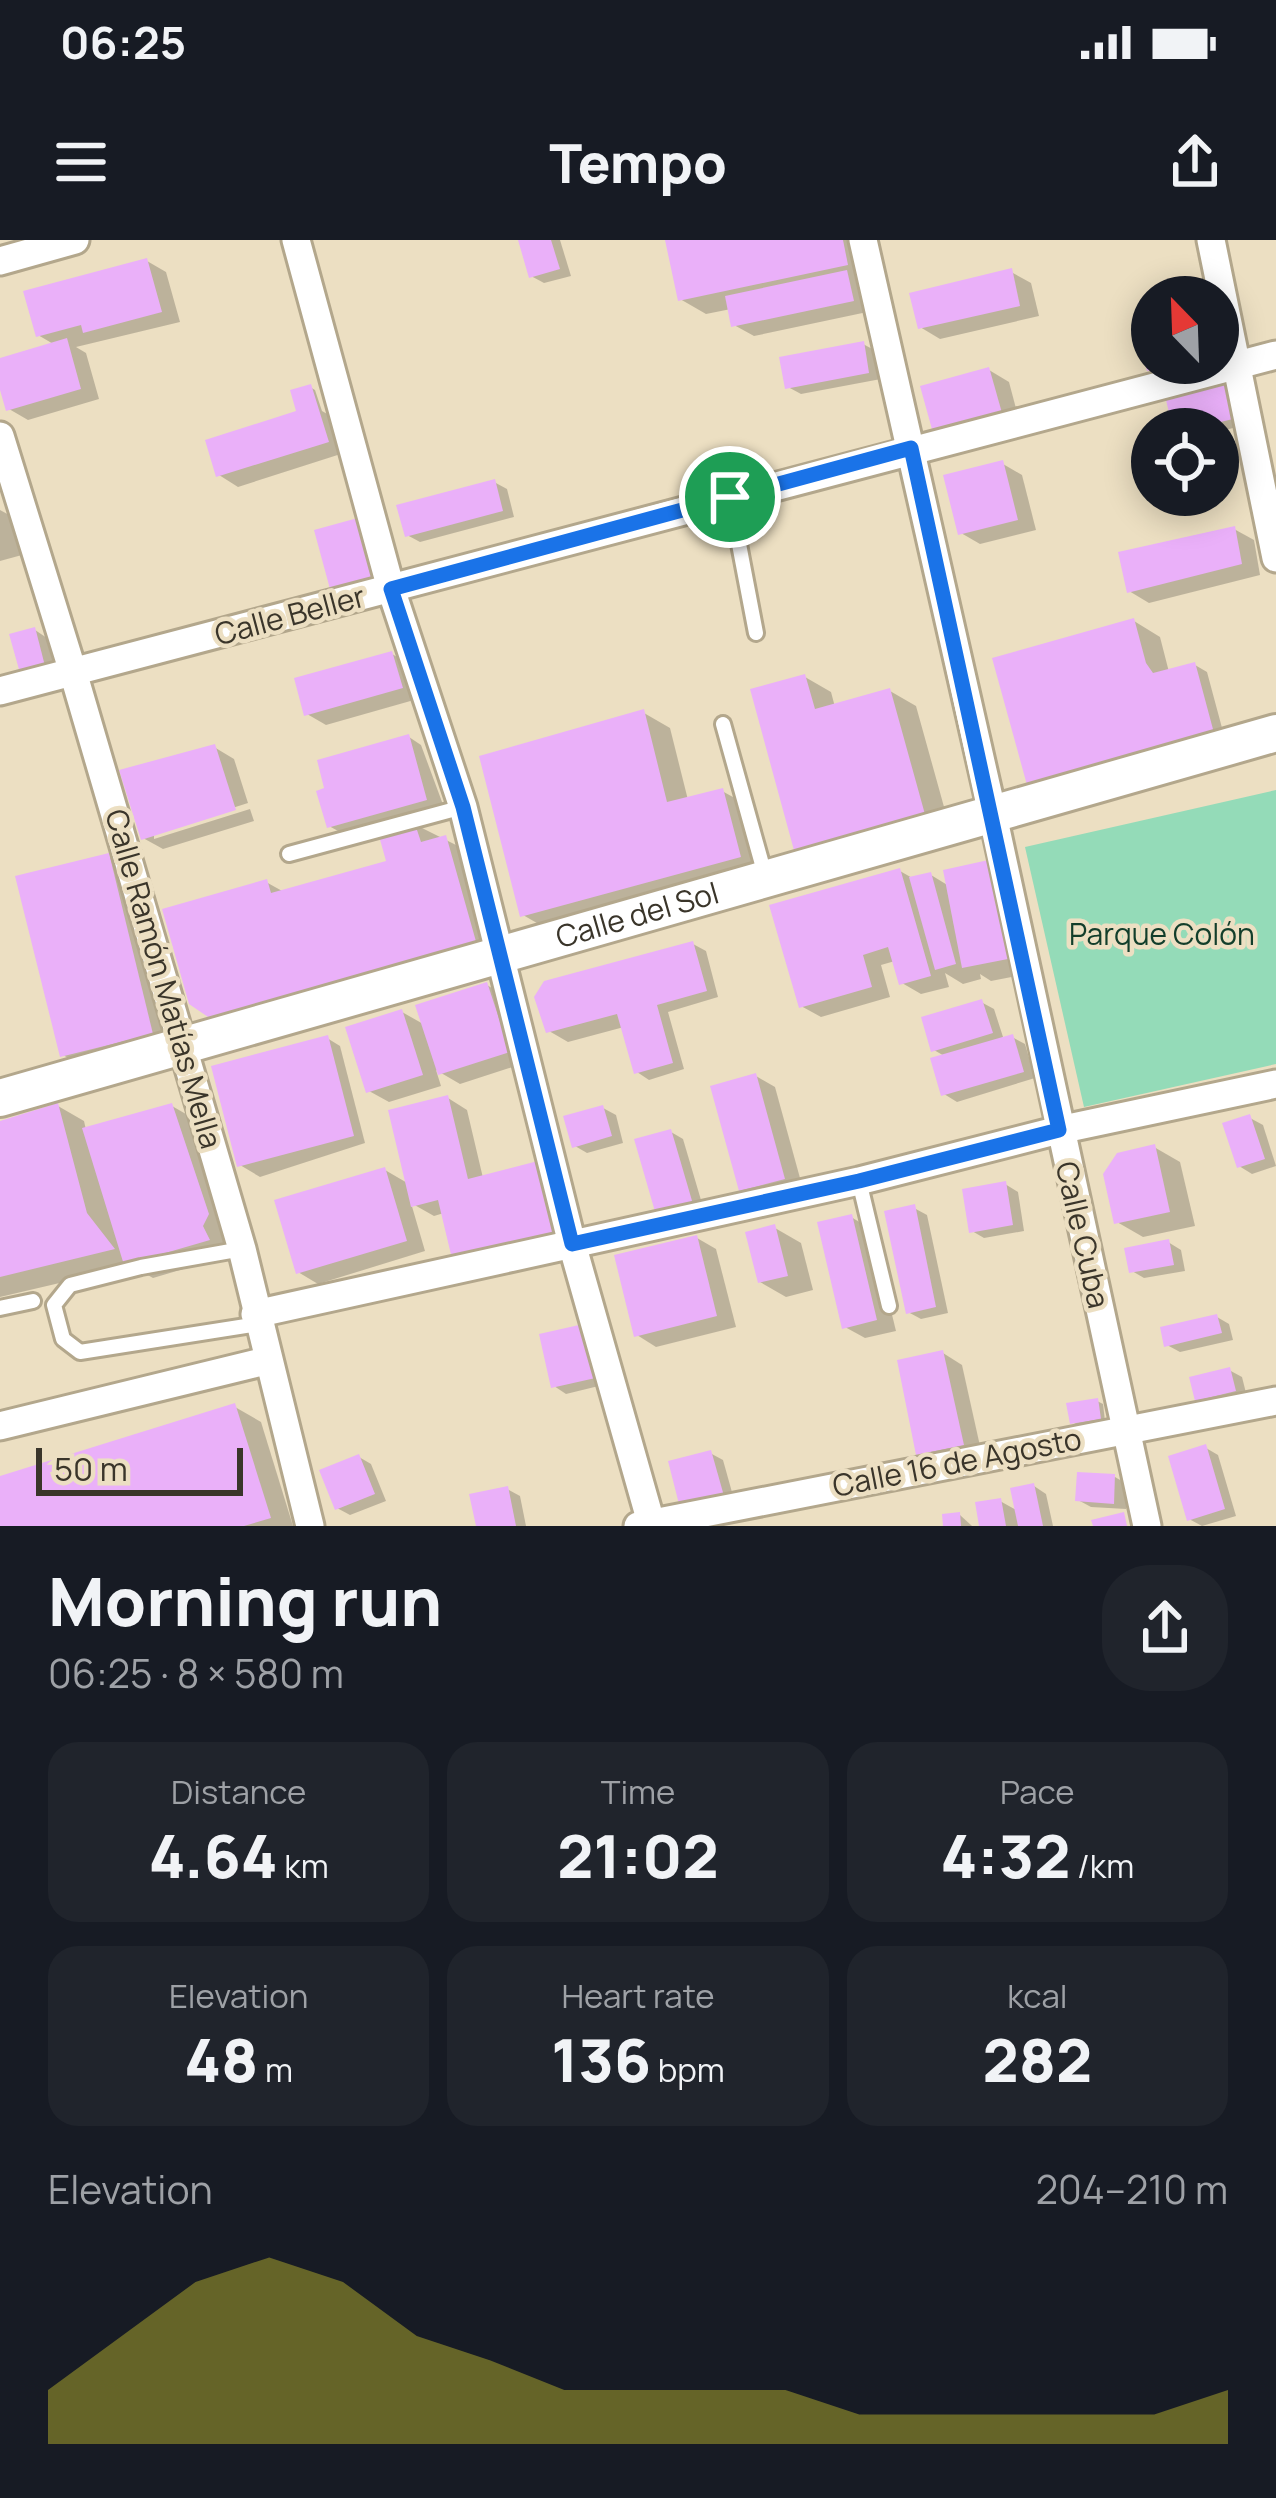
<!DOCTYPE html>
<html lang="en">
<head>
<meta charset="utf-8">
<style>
  body { margin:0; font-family:Manrope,sans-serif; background:#20242c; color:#f1f3f6; height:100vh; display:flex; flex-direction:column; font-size:45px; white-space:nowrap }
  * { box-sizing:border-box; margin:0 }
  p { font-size:39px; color:#9ea1a6 }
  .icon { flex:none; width:66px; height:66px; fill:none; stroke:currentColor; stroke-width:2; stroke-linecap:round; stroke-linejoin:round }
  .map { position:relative; height:1286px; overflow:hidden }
  .panel { display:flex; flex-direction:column; background:#171b24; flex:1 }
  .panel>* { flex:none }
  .needle { width:78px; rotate:337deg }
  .controls { position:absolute; left:1131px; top:36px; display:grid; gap:24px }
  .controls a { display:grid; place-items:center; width:108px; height:108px; border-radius:50%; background:#171b24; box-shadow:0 6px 30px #0003; font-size:60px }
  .scale { position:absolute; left:36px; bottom:30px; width:207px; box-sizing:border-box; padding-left:12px; border:6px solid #3a352a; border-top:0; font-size:33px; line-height:42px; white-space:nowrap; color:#3a352a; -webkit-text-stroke:9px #ecdfc2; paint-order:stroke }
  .pin { position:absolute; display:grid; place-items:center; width:102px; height:102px; color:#fff; margin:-51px; border:6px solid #fff; border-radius:50%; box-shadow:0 3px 12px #0007 }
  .round { display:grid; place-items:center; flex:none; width:126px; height:126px; border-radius:48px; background:#20242c }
  .head { display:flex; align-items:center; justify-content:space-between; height:204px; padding:0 48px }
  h1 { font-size:66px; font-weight:800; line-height:90px }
  .figures { display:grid; grid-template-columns:repeat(3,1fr); gap:18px; height:204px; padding:12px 48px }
  .figures div { display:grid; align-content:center; border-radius:30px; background:#20242c; text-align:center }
  .figures b { font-size:60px; font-weight:800 }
  .figures small { font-size:33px; font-weight:400 }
  .figures p { font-size:33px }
  .chart { height:336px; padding:24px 48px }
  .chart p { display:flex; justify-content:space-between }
  .chart svg { width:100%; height:216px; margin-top:12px; fill:#86832b; opacity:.7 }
  .status { display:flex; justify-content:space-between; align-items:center; height:84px; padding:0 60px; background:#171b24; direction:ltr }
  .status svg { height:33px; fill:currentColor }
  header { display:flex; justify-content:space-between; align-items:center; height:156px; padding:0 48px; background:#171b24; font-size:54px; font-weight:800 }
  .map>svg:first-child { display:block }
  .green { fill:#94dbb8 }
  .shadow { fill:#0003 }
  .building { fill:#eab0f9 }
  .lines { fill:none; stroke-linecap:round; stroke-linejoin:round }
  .service-casing { stroke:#b3a78c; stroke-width:20 }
  .minor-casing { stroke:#b3a78c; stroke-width:33 }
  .secondary-casing { stroke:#b3a78c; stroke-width:42 }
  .service { stroke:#fff; stroke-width:14 }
  .minor { stroke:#fff; stroke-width:27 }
  .secondary { stroke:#fff; stroke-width:36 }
  .route-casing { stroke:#fff; stroke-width:24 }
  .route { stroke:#1a73e8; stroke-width:15 }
  .labels { text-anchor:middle; stroke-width:9; stroke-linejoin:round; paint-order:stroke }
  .street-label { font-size:30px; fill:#3a352a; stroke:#ecdfc2 }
  .park-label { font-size:30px; fill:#123e2b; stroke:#ecdfc2 }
</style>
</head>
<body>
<div class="status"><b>06:25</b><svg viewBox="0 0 49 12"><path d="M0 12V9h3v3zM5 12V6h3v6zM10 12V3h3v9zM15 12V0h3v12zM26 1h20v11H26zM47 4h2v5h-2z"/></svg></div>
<header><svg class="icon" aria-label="menu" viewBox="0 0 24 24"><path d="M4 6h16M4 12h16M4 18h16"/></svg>Tempo<svg class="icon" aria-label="share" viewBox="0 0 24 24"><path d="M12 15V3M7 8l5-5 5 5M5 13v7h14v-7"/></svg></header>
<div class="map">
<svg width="1276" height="1286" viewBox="0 0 1276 1286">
  <rect width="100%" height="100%" fill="#ecdfc2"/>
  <polygon class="green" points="1276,550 1276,824 1084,867 1025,607"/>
  <g class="shadow">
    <polygon points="521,0 560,0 571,36 544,43 531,36"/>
    <polygon points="668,0 865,0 872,71 754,96 734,85 731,69 706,74 680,59"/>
    <polygon points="147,21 166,32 180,82 76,107 86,113 99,159 28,180 9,169 0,139 0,121 55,105 38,95"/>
    <polygon points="1011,32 1031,43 1039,76 940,99 920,87"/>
    <polygon points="1152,95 1152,123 1215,123 1162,137 1150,129"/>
    <polygon points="863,104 876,111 881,139 801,154 788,147"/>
    <polygon points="989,130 1009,142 1022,191 938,198"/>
    <polygon points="310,147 315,150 322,171 336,179 347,212 238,247 219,235 304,172"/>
    <polygon points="1229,148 1248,184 1218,192 1176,189"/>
    <polygon points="1003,224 1022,235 1036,290 980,304 961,293"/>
    <polygon points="494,242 507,249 514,277 420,302 407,295"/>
    <polygon points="0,270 11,276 22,315 0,321"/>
    <polygon points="1234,289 1254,300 1260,335 1149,363 1129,351"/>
    <polygon points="1134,381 1160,397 1169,432 1195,425 1207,432 1225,499 1055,558 1029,543"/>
    <polygon points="35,390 47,398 57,432 35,439"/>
    <polygon points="392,414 411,425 421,458 326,485 307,474"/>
    <polygon points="805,437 831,452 835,467 890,451 916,466 951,592 824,627"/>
    <polygon points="644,473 670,488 688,560 722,551 742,562 759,627 549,690 523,675"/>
    <polygon points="409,497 421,505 445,570 408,581 472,613 501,719 240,792 266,642 284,652 389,623 382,597 349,597 329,586"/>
    <polygon points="214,507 234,519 248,563 154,593 154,599 250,569 254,581 163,609 143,598"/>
    <polygon points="108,616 134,631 178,808 89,830 63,815"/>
    <polygon points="900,631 914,639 931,635 949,646 1038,732 991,741 980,734 981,739 963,744 945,733 949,747 921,754 902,743 895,721 881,725 890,757 821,777 801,766"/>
    <polygon points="693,704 706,711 718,757 668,772 684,829 649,840 637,832 624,787 568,802 549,791"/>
    <polygon points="487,745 506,757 528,822 460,844 436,830 441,846 389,862 369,851 402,772 425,785"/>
    <polygon points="981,762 994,769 1004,800 1012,797 1025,804 1035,838 957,862 944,854 946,817 934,810"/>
    <polygon points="327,798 340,806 365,903 260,937 240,925"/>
    <polygon points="756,836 775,847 803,949 761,961 741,949"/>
    <polygon points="448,858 467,870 483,938 444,973 434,976 411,963 425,1011 318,1044 298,1032 385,930 409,944"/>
    <polygon points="58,866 84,881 86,890 172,866 198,881 234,1014 153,1038 132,1026 0,1057 0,884"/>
    <polygon points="603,868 616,875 623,903 587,913 575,906"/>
    <polygon points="1250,878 1263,885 1276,926 1252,934 1239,926"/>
    <polygon points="671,892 683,899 706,977 674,987"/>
    <polygon points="1154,907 1180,922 1195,986 1143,997 1117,982"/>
    <polygon points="1005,944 1018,952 1024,991 984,998 972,991"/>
    <polygon points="914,968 927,975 948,1073 921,1079 908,1072"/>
    <polygon points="851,977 871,989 896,1091 865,1098 845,1087"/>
    <polygon points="775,988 801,1003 813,1050 786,1057 760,1042"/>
    <polygon points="697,998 716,1009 736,1087 656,1107 637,1095"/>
    <polygon points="1168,1002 1181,1010 1185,1031 1144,1038 1132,1031"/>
    <polygon points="1217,1077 1229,1084 1233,1100 1180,1112 1167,1105"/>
    <polygon points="600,1094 611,1143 566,1154 554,1146"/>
    <polygon points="943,1113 962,1125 982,1215 939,1224 919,1213"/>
    <polygon points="1229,1130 1242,1137 1247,1157 1210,1166 1197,1159"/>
    <polygon points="1097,1161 1103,1164 1105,1181 1078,1185 1072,1182"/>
    <polygon points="235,1167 261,1182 293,1286 0,1286 0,1239"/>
    <polygon points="1206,1208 1218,1215 1236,1276 1202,1286 1189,1279"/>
    <polygon points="710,1213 723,1220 735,1263 696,1273"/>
    <polygon points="359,1217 371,1224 386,1261 350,1275 337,1268"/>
    <polygon points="1115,1237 1127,1244 1126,1269 1091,1267 1078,1260"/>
    <polygon points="1034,1246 1046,1254 1053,1286 982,1286 1000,1261 1018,1271"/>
    <polygon points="507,1249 520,1256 526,1286 479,1286"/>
    <polygon points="960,1275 972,1286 946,1286"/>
  </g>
  <g class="building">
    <polygon points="518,0 551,0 560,29 529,38"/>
    <polygon points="665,0 843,0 848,25 678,61"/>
    <polygon points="147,18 162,72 83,93 81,85 36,97 23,51"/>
    <polygon points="1012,28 1020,66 918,89 909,53"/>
    <polygon points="847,30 854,61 731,87 725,56"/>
    <polygon points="1152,92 1152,123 1173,125 1147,131 1138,95"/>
    <polygon points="67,98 81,149 6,171 0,150 0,118"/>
    <polygon points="864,101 869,133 785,149 779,117"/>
    <polygon points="989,127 1004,180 935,200 920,146"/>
    <polygon points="311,144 329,202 216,237 205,200 296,171 290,150"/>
    <polygon points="1229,144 1237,178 1192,189 1173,189 1166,160"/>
    <polygon points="1003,220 1018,280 958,295 943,235"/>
    <polygon points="495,239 503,271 405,297 396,265"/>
    <polygon points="365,276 381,336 330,349 314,290"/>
    <polygon points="1235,286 1242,324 1127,353 1118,312"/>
    <polygon points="1134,378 1146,423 1153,433 1195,422 1214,493 1027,545 992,418"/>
    <polygon points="35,387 45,426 20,433 9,394"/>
    <polygon points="392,411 403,448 304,476 294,438"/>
    <polygon points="805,434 815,469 890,448 926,578 795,614 750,449"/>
    <polygon points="644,469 667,562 723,548 741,617 520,677 479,516"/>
    <polygon points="409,494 427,560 327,588 316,551 324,548 317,520"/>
    <polygon points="215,504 236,570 141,600 119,530"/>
    <polygon points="414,581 421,602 446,595 477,705 211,779 189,764 162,669 267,639 271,653 386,621 379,596"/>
    <polygon points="109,613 153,794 60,817 15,636"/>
    <polygon points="993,619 1013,718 962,728 943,630"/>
    <polygon points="900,628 931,736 899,745 888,707 863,715 872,747 799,768 769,665"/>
    <polygon points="931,632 956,724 935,730 909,637"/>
    <polygon points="693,701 707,751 657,765 673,823 634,834 617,774 546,793 534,757 544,741"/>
    <polygon points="487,742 510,812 438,835 415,765"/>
    <polygon points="982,759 993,793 931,812 921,777"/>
    <polygon points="402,769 423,835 366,853 345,787"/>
    <polygon points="1013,794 1024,832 941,856 930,818"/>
    <polygon points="328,795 354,896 237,927 211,826"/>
    <polygon points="756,833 785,939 739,951 710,846"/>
    <polygon points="448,855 468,939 538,921 557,996 453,1023 438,960 411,967 388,870"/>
    <polygon points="58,863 87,973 115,1009 0,1037 0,881"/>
    <polygon points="172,863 209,974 203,986 210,1000 124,1025 82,888"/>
    <polygon points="603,865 612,896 572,908 563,876"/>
    <polygon points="1250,874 1265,919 1237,928 1222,883"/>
    <polygon points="671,889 695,971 658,982 634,899"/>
    <polygon points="1155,904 1170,972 1114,984 1103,934 1117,913"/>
    <polygon points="385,927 407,1001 296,1034 274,960"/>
    <polygon points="1006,941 1013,985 969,993 962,949"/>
    <polygon points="915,964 936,1067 906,1074 884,971"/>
    <polygon points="852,974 877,1080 842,1089 817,982"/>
    <polygon points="775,984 788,1036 758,1043 745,992"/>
    <polygon points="697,995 717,1076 634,1097 614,1015"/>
    <polygon points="1169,999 1174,1025 1129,1033 1124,1008"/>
    <polygon points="1217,1074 1222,1093 1164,1107 1160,1087"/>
    <polygon points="588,1083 600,1137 551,1148 539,1094"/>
    <polygon points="943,1110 964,1205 916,1215 897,1120"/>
    <polygon points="1230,1127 1236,1151 1195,1161 1189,1137"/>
    <polygon points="1098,1158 1101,1179 1070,1184 1066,1163"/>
    <polygon points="235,1163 271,1278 244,1286 0,1286 0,1236"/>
    <polygon points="1206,1204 1225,1269 1187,1281 1168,1216"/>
    <polygon points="711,1210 724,1256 680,1268 668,1221"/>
    <polygon points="359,1214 375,1254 335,1270 319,1230"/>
    <polygon points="1077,1232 1115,1234 1114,1264 1075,1261"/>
    <polygon points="1034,1243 1043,1286 1018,1286 1010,1248"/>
    <polygon points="508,1246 516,1286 476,1286 469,1254"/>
    <polygon points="1001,1258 1006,1286 979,1286 975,1262"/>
    <polygon points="960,1272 961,1286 943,1286 942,1274"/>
    <polygon points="1124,1272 1127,1286 1093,1286 1091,1280"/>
  </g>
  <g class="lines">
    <defs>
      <g id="service">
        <polyline points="730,257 756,393"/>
        <polyline points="723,484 765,635"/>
        <polyline points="289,614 463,567"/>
        <polyline points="859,941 889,1066"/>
        <polyline points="242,1009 141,1027 70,1045 54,1065 63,1099 80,1112 258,1084"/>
        <polyline points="0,1068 33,1061"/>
      </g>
      <g id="minor">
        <polyline points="296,0 391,349 463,567 572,1004 652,1286"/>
        <polyline points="863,0 993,575 1147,1286"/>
        <polyline points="1211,0 1276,318"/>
        <polyline points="0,21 75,0"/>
        <polyline points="0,196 73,432 242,1009 310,1286"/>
        <polyline points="0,451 1276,115"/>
        <polyline points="255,1074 859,941 1059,890 1276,844"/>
        <polyline points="0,1186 266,1121"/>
        <polyline points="638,1286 1276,1161"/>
      </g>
      <g id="secondary">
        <path id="s1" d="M 0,858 L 1276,493"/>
      </g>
    </defs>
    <use href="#service" class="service-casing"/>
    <use href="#minor" class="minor-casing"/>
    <use href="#secondary" class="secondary-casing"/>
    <use href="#service" class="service"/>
    <use href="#minor" class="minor"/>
    <use href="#secondary" class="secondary"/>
  </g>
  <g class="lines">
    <defs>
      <polygon id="route" points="911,208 1059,890 859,941 572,1004 463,567 391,349"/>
    </defs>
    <use href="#route" class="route-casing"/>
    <use href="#route" class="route"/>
  </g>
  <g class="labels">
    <g class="street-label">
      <text transform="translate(290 376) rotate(-15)" y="10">Calle Beller</text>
      <text dy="10" stroke="none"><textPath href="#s1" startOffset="663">Calle del Sol</textPath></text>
      <text transform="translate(163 739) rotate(74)" y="10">Calle Ramón Matías Mella</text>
      <text transform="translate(1082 995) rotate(77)" y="10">Calle Cuba</text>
      <text transform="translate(957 1223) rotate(-11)" y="10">Calle 16 de Agosto</text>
    </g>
    <g class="park-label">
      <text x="1162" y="705">Parque Colón</text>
    </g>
  </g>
</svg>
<div class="controls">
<a><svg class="needle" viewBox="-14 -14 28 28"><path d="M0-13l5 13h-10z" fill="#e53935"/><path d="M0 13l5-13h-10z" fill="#9ea1a6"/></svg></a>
<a><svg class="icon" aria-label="locate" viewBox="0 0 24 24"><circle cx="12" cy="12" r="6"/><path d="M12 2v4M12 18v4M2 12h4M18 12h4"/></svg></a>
</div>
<div class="scale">50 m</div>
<div class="pin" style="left:730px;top:257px;background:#1e9e55"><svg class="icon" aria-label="arrive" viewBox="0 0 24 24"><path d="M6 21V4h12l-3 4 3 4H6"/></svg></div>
</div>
<section class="panel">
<div class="head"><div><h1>Morning run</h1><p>06:25 · 8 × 580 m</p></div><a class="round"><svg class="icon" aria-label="share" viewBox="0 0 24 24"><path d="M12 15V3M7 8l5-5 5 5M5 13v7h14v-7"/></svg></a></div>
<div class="figures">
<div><p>Distance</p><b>4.64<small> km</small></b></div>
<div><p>Time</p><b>21:02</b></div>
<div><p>Pace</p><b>4:32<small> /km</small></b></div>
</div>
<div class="figures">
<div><p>Elevation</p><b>48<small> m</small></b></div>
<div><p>Heart rate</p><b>136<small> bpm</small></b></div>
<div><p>kcal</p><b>282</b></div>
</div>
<div class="chart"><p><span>Elevation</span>204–210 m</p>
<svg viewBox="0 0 160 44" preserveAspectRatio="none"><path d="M0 44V33L10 22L20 11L30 6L40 11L50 22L60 27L70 33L80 33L90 33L100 33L110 38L120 38L130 38L140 38L150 38L160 33V44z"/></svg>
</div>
</section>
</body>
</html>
